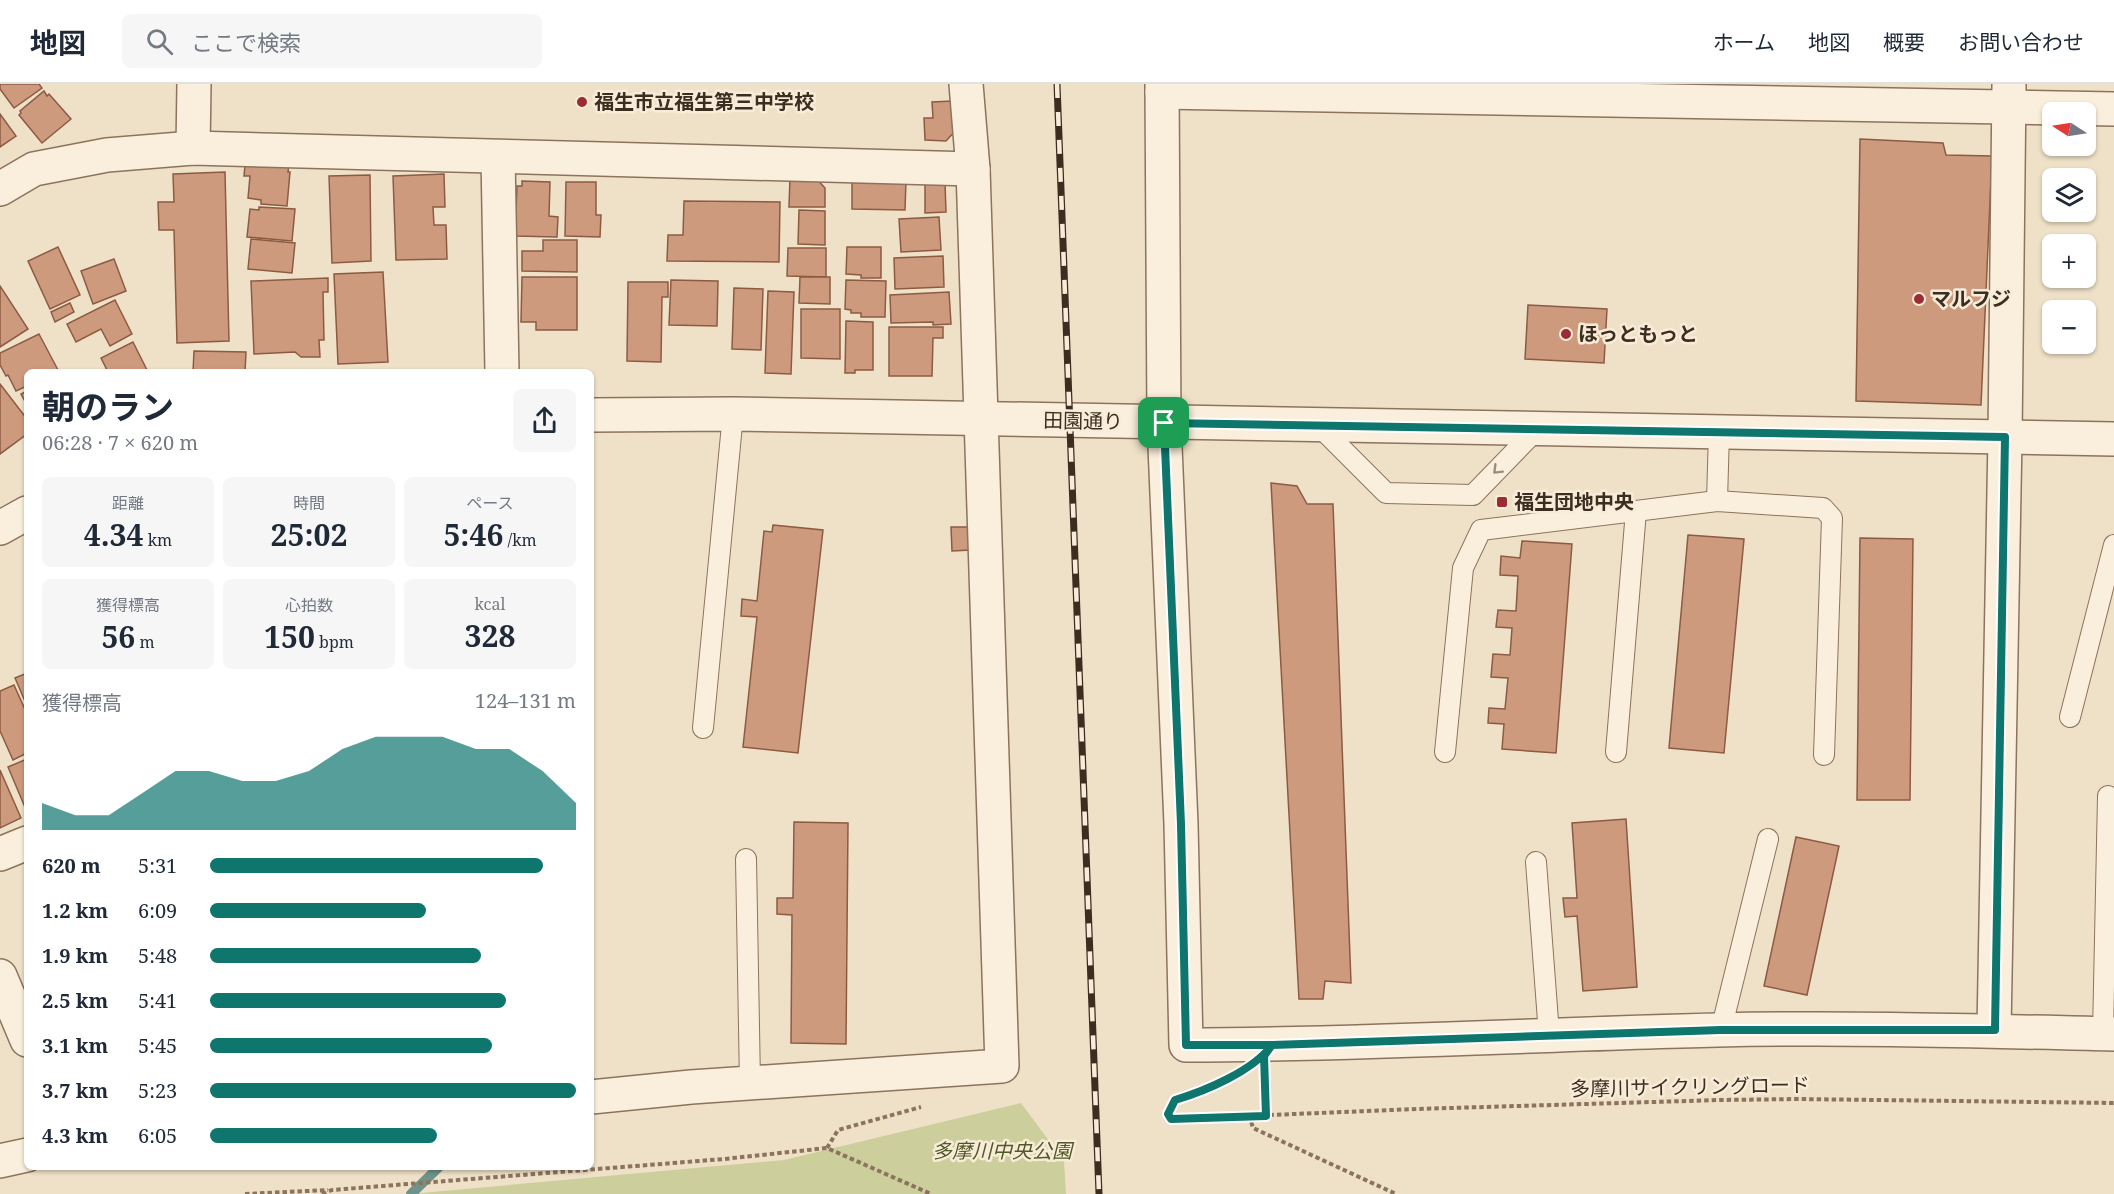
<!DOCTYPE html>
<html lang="ja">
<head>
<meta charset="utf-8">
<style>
  body { margin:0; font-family:"Noto Serif","Noto Sans JP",serif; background:#f6f6f7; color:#1f2937; height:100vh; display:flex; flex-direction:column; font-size:22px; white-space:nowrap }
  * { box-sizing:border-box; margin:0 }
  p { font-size:20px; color:#747a83 }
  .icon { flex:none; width:33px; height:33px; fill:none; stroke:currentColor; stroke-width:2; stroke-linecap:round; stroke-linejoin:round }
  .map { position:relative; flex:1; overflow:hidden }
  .drawer { position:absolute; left:24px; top:285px; width:570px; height:801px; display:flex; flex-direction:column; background:#fff; border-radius:9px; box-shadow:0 2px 4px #0004 }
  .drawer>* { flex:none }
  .needle { width:39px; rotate:282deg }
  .controls { position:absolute; left:2042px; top:18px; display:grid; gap:12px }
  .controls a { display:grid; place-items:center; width:54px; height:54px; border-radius:9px; background:#fff; box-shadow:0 2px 4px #0004; font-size:30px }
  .pin { position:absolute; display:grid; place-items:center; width:51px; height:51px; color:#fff; margin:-26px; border-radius:12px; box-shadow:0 3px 9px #0006 }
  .round { display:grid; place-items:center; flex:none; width:63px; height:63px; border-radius:9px; background:#f6f6f7 }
  .headline { display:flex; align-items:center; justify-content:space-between; height:102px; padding:0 18px }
  h1 { font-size:33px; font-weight:700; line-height:45px }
  .figures { display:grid; grid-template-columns:repeat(3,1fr); gap:9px; height:102px; padding:6px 18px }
  .figures div { display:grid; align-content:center; border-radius:9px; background:#f6f6f7; text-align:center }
  .figures b { font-size:30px; font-weight:700 }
  .figures small { font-size:16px; font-weight:400 }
  .figures p { font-size:16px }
  .chart { height:168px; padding:12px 18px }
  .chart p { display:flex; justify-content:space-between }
  .chart svg { width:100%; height:108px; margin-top:6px; fill:#0f766e; opacity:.7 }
  ul { padding:0 18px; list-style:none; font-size:20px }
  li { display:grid; grid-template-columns:96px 72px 1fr; align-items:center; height:45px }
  li i { height:15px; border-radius:8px; background:#0f766e }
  header { display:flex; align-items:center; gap:36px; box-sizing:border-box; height:84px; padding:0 30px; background:#fff; border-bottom:2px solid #e0e1e3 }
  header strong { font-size:28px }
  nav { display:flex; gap:33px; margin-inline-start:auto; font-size:21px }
  .search { width:420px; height:54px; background:#f6f6f7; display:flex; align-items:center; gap:15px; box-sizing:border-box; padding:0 21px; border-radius:9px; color:#747a83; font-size:22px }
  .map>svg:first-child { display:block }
  .green { fill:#ccce9c }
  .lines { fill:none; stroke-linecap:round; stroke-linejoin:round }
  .stream { stroke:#6f9388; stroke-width:10 }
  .building { fill:#ce9a7e; stroke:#8c5b42; stroke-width:1.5 }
  .service-casing { stroke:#8c735d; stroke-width:22 }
  .minor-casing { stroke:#8c735d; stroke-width:36 }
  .tertiary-casing { stroke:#8c735d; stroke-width:36 }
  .path { stroke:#8c735d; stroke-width:4; stroke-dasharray:4.5 3; stroke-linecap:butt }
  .service { stroke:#faefdc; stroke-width:20 }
  .minor { stroke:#faefdc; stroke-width:33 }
  .tertiary { stroke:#faefdc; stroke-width:33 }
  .rail-casing { stroke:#3d2c20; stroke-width:7 }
  .rail { stroke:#f7ecd8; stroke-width:4.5; stroke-dasharray:14; stroke-linecap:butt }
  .oneway { stroke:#9c8e7e }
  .route-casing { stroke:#fff; stroke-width:12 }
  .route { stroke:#0f766e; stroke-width:8 }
  .poi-dot { fill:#9c2b33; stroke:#f7ecd8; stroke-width:2 }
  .labels { text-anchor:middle; stroke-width:5; stroke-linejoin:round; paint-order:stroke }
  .poi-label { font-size:20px; font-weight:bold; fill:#3d2c20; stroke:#f7ecd8; text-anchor:start }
  .street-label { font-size:20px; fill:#3d2c20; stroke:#f7ecd8 }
  .park-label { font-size:20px; font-style:italic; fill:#505927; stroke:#f7ecd8 }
</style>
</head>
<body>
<header>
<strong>地図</strong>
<div class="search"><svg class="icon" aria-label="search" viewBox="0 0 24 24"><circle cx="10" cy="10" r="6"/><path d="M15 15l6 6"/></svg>ここで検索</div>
<nav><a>ホーム</a><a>地図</a><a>概要</a><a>お問い合わせ</a></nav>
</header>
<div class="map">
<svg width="2114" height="1110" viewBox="0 0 2114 1110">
  <rect width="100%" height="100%" fill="#efe1c8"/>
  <polygon class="green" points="1021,1019 1064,1077 1066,1110 410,1110 784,1076"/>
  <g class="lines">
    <polyline class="stream" points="411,1110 439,1083"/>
  </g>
  <g class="building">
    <polygon points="0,0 39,0 42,4 14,24 0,5"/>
    <polygon points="44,7 47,12 49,10 71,35 42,59 19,31 21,29 20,27"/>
    <polygon points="952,17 956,46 946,57 925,56 924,34 933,34 932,18"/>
    <polygon points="0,30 16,52 0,63"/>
    <polygon points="1860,55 1943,59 1946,71 1992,72 1981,321 1856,317"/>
    <polygon points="268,78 289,80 288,88 290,88 287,122 261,120 261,116 248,114 250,92 244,92 245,81 267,83"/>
    <polygon points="225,88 229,257 177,259 174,146 159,146 158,118 174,118 173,90"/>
    <polygon points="444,90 445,123 433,123 434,141 446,141 447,175 396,176 393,92"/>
    <polygon points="370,91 371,177 332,179 329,92"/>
    <polygon points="790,93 815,93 825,104 825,123 789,123"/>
    <polygon points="925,94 945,99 946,128 925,129"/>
    <polygon points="852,95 906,96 905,126 852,125"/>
    <polygon points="522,97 550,98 549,132 558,133 557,153 515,152 517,102 522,102"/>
    <polygon points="566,98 596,98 596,131 601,131 600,153 565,152"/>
    <polygon points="684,117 780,118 779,178 667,177 668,151 683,151"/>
    <polygon points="259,123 295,125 292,157 247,153 250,125 259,126"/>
    <polygon points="799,126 825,127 825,161 798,160"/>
    <polygon points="939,133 941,166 901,168 899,135"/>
    <polygon points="251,155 295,159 292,189 248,185"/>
    <polygon points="543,156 577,156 577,188 522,187 522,167 543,167"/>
    <polygon points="58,163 80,211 50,225 28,177"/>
    <polygon points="847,163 881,163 881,194 861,194 861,191 846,190"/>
    <polygon points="788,164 826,164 826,193 787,192"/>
    <polygon points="943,172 944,203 895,205 894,174"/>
    <polygon points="114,175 126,207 93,220 81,187"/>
    <polygon points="383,188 388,278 338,280 334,190"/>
    <polygon points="522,193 577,193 577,246 536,246 536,238 521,238"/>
    <polygon points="800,193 830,193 830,220 799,219"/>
    <polygon points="328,194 328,208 323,208 324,256 319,256 320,273 301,273 295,268 254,270 251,197"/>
    <polygon points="671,196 718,197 717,242 669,241"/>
    <polygon points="846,196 886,197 885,233 861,233 861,229 851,229 851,226 845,225"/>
    <polygon points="628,198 668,198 668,213 662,213 661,278 627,277"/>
    <polygon points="0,202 28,245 0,263"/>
    <polygon points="734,204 763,205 761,266 732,265"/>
    <polygon points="768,207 794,208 791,290 765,289"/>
    <polygon points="949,208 951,240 933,241 933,238 891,239 890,211"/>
    <polygon points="115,216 132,250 110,262 101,245 76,258 67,240"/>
    <polygon points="70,219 74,228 55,238 51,228"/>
    <polygon points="1528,221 1607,225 1604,279 1525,275"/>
    <polygon points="801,225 840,225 840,275 801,274"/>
    <polygon points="846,237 873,238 873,286 855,286 855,289 845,289"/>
    <polygon points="889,243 943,243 943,254 933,254 932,292 889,292"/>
    <polygon points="39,250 58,286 27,288 27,302 16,307 8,291 6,292 0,281 0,269"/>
    <polygon points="133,258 148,288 108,288 101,274"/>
    <polygon points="194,267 246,268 245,288 193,288"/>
    <polygon points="0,300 27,335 27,350 0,370"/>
    <polygon points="27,307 27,321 21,310"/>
    <polygon points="1271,399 1297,402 1307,420 1333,420 1351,899 1325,897 1323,915 1299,915"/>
    <polygon points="773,441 823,446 798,669 743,663 757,533 741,532 742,515 757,517 764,447 772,448"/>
    <polygon points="951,443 970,443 971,466 952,467"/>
    <polygon points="1688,451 1744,455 1724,669 1669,664"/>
    <polygon points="1860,454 1913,455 1910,716 1857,716"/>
    <polygon points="1522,457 1572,460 1556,669 1502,665 1504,640 1488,639 1489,624 1505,625 1508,594 1491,593 1493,570 1510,571 1512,544 1496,543 1498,526 1516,527 1518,492 1500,491 1501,472 1520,474"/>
    <polygon points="27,589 27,622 15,594"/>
    <polygon points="14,601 27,630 27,669 13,676 0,647 0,607"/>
    <polygon points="27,675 27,728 8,683"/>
    <polygon points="0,686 21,734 0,744"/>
    <polygon points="1626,735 1637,903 1583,907 1577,832 1565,833 1563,814 1577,814 1572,739"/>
    <polygon points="794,738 848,739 846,960 791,959 792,831 777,830 777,814 793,814"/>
    <polygon points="1796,753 1839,762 1807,911 1764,902"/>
  </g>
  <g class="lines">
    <defs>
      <g id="service">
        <polyline points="1318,341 1386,409 1473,411 1538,344"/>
        <polyline points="1717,417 1719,348"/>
        <polyline points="2070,633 2114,461"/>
        <polyline points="703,644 733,330"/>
        <polyline points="1445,668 1463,484 1481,446 1717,417 1823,424 1832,434 1824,671"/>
        <polyline points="1616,668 1636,427"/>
        <polyline points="746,775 750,999"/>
        <polyline points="1536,778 1549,950"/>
        <polyline points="1721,946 1768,755"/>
        <polyline points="2103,949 2108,712"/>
      </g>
      <g id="minor">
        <path d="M 1162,0 L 1164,339 L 1181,740 L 1186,961 C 1363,961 1541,950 1718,946 C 1850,943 1982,947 2114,950"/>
        <polyline points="1162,8 2114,25"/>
        <polyline points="193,64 194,0"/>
        <polyline points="498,73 502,288"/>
        <polyline points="0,105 34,85 107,71 193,64 973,85"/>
        <polyline points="0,770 27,759"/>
        <polyline points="0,892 27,956"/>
        <polyline points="1994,946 2005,353 2009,2"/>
        <polyline points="591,1013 691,1003 1002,982 973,85 966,0"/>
        <polyline points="0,1077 27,1071"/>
      </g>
      <g id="tertiary">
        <polyline points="591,331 733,330 2114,355"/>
        <polyline points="0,444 27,429"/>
      </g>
    </defs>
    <use href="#service" class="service-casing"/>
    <use href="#minor" class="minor-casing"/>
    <use href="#tertiary" class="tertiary-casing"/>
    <g class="path">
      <polyline points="1265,994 1266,1032"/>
      <polyline points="1224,996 1206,1006 1175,1016 1170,1025 1169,1033 1173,1035 1416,1025 1720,1016 1799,1015 2114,1019"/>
      <polyline points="1256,1033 1251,1037 1253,1044 1396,1110"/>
      <polyline points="827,1064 838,1046 921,1023"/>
      <polyline points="245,1110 328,1106"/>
      <polyline points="322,1110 332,1106 724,1075 827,1064 931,1110"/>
    </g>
    <use href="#service" class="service"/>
    <use href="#minor" class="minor"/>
    <use href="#tertiary" class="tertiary"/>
    <defs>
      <polyline id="rail" points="1057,0 1099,1110"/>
    </defs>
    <use href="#rail" class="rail-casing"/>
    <use href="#rail" class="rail"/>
  </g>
  <defs><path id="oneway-chevron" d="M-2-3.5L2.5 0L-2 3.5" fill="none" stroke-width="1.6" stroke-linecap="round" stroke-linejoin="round" transform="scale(1.5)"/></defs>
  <use class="oneway" href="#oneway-chevron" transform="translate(1497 386) rotate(135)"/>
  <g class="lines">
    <defs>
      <path id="route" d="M 1164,339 L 1181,740 L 1186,961 L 1272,961 C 1253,987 1205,1007 1175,1016 L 1168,1030 L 1171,1035 L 1266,1032 L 1264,972 L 1272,961 L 1721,946 L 1995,946 L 2005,353 L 1164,339"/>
    </defs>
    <use href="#route" class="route-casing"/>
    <use href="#route" class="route"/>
  </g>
  <g class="poi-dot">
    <circle cx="582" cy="18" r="6"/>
    <circle cx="1919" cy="215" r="6"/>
    <circle cx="1566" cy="250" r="6"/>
    <rect x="1496" y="412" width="12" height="12" rx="3"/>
  </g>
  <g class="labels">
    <g class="poi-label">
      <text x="594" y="25">福生市立福生第三中学校</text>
      <text x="1931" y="222">マルフジ</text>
      <text x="1578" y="257">ほっともっと</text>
      <text x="1514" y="425">福生団地中央</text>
    </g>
    <g class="street-label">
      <text transform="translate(1083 337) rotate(1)" y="7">田園通り</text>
      <text transform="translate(1690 1003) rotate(-1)" y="7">多摩川サイクリングロード</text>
    </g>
    <g class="park-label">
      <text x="1002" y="1074">多摩川中央公園</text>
    </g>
  </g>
</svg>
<div class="controls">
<a><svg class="needle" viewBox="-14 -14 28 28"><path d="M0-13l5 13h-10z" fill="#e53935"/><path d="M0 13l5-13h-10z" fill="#747a83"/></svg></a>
<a><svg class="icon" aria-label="layers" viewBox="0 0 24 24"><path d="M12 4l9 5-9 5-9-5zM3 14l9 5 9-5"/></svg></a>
<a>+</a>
<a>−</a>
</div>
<div class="pin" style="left:1164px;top:339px;background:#1e9e55"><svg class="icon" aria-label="arrive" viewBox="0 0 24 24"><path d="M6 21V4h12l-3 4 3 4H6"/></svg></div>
<section class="drawer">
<div class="headline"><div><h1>朝のラン</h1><p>06:28 · 7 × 620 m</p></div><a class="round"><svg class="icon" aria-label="share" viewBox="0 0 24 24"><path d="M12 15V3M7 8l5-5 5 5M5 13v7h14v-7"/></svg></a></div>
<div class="figures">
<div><p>距離</p><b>4.34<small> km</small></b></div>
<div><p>時間</p><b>25:02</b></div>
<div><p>ペース</p><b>5:46<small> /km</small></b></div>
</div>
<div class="figures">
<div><p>獲得標高</p><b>56<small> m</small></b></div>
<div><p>心拍数</p><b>150<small> bpm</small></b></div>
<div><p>kcal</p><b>328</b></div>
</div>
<div class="chart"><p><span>獲得標高</span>124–131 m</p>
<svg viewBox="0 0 160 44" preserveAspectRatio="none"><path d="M0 44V33L10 38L20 38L30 29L40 20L50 20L60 24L70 24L80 20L90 11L100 6L110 6L120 6L130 11L140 11L150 20L160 33V44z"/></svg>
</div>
<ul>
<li><b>620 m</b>5:31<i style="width:91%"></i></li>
<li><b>1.2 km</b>6:09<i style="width:59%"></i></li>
<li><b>1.9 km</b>5:48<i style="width:74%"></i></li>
<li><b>2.5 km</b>5:41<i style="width:81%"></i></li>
<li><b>3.1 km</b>5:45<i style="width:77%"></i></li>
<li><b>3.7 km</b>5:23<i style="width:100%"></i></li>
<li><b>4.3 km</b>6:05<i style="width:62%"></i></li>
</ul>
</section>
</div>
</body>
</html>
